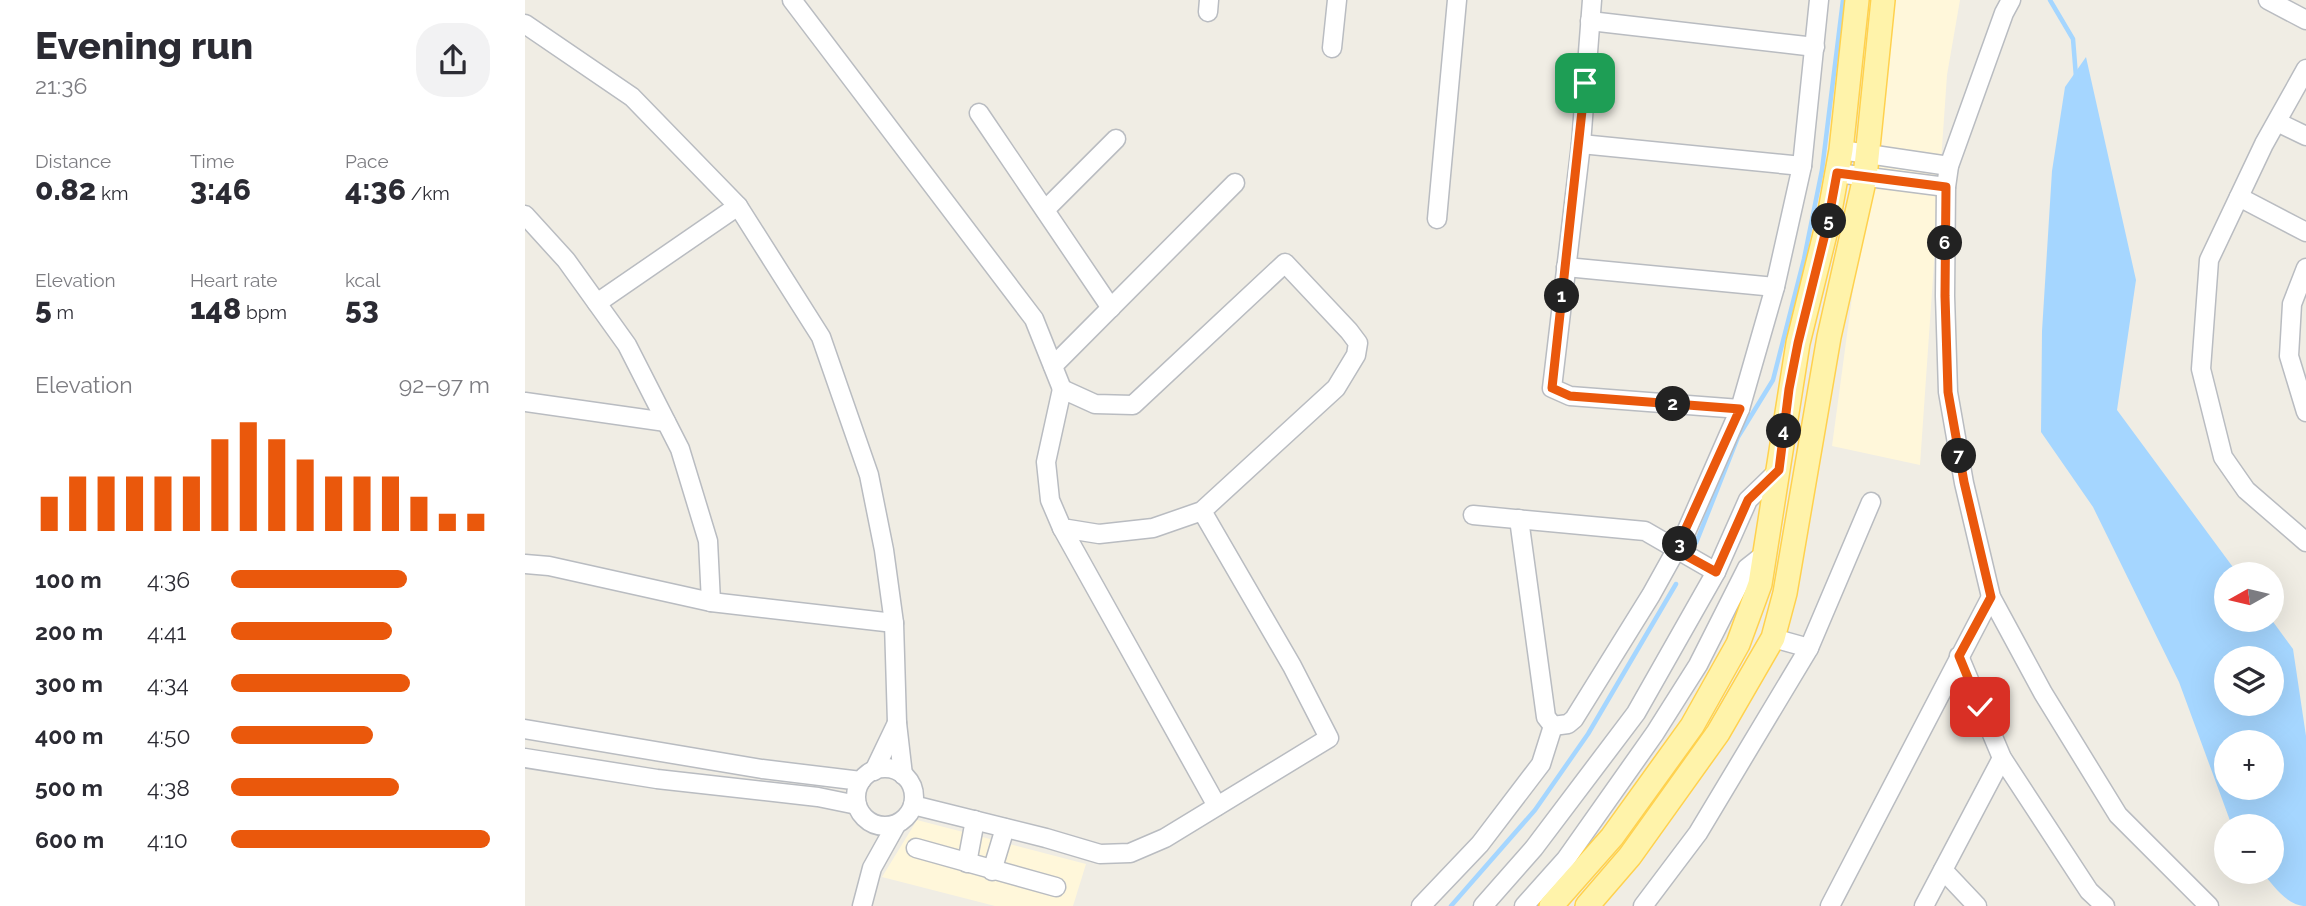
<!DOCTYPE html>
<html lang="en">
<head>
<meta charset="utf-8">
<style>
  body { margin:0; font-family:Raleway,sans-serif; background:#f2f2f3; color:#2b2b33; height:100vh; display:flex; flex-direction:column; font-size:26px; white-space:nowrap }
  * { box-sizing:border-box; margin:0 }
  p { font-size:23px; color:#7c7c81 }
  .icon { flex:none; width:38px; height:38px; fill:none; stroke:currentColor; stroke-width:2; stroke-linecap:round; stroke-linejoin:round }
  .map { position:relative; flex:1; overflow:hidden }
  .drawer { display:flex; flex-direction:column; background:#fff; width:525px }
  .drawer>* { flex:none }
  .needle { width:46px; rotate:262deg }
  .tools { position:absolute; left:1689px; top:562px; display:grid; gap:14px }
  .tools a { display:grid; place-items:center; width:70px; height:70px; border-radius:50%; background:#fff; box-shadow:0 7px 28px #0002; font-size:35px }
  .pin { position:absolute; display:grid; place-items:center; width:60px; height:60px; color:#fff; margin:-30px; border-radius:14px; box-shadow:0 4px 10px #0006 }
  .km { position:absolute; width:35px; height:35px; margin:-18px; border-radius:50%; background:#222; color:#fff; font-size:19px; line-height:35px; text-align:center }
  .round { display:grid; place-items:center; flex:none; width:74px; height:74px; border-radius:28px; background:#f2f2f3 }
  .headline { display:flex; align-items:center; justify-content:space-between; height:119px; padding:0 35px }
  h1 { font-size:38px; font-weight:800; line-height:52px }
  .stats { display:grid; grid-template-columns:repeat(3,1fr); gap:10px; height:119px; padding:7px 35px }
  .stats div { display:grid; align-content:center }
  .stats b { font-size:30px; font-weight:800 }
  .stats small { font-size:19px; font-weight:400 }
  .stats p { font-size:19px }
  .chart { height:196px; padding:14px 35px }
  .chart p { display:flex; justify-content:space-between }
  .chart svg { width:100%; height:126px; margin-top:7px; stroke:#ea580c; stroke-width:6 }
  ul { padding:0 35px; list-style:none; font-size:23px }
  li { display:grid; grid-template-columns:112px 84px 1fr; align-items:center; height:52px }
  li i { height:18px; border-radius:9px; background:#ea580c }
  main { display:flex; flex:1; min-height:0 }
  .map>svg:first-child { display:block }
  .commercial { fill:#fff7da }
  .water { fill:#a5d6ff; fill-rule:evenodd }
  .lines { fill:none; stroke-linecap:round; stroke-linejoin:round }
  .stream { stroke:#a5d6ff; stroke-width:4.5 }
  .minor-casing { stroke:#b9bcc1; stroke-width:21 }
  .major-casing { stroke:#ffd14e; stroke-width:26 }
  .minor { stroke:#fff; stroke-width:18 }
  .major { stroke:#fff3aa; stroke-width:23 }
  .route-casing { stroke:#fff; stroke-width:14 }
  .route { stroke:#ea580c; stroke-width:9 }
</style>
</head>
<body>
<main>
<section class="drawer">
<div class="headline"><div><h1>Evening run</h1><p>21:36</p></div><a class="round"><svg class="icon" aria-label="share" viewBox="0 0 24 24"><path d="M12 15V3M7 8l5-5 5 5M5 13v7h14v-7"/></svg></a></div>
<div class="stats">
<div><p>Distance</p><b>0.82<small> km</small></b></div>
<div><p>Time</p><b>3:46</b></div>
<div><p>Pace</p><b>4:36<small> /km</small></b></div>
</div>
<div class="stats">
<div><p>Elevation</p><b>5<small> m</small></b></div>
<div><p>Heart rate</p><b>148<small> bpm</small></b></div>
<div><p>kcal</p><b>53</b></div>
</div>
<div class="chart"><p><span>Elevation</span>92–97 m</p>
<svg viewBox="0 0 160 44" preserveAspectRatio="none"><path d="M5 44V32M15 44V25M25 44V25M35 44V25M45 44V25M55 44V25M65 44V12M75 44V6M85 44V12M95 44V19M105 44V25M115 44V25M125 44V25M135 44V32M145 44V38M155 44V38"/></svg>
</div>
<ul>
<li><b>100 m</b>4:36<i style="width:68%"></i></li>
<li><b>200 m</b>4:41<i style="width:62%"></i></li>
<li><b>300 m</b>4:34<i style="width:69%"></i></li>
<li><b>400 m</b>4:50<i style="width:55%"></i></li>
<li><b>500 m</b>4:38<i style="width:65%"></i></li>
<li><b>600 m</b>4:10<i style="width:100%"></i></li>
</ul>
</section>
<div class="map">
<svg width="1781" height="906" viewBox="0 0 1781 906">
  <rect width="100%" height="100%" fill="#f0ede4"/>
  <g class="commercial">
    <polygon points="1367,0 1435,0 1422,75 1395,465 1307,446"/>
    <polygon points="392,820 561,864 548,906 470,906 357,877"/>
  </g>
  <path class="water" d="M 1561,57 L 1611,280 L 1592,410 L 1713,574 L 1701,574 L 1701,620 L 1746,619 L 1768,649 L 1781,736 L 1781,906 C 1762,906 1748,885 1737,872 L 1746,872 L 1746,826 L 1707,826 L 1654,682 L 1568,507 L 1516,432 L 1517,331 L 1527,171 L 1540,87 ZM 1701,658 L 1746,658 L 1746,704 L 1701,704 ZM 1701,742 L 1746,742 L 1746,788 L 1701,788 Z"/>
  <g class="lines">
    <g class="stream">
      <polyline points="1525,0 1548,39 1551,77"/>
      <polyline points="1171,543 1213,437 1248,380 1279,259 1297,170 1318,0"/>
      <polyline points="926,906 1010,810 1063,734 1151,584"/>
    </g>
    <defs>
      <g id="minor">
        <polyline points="267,0 509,319 537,389"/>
        <polyline points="1067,0 1056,144 1027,388 1045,396 1215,409"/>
        <polyline points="1486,0 1479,13 1424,166 1421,187 1420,296 1423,392 1439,483 1466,597 1518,693 1593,815 1684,906"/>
        <polyline points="1743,0 1781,20"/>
        <polyline points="683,12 684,0"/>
        <polyline points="1065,21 1290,47"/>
        <polyline points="0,24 107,97 213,206 296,337 344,475 359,550 369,623 372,723 378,775"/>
        <polyline points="807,48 812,0"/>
        <polyline points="1781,69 1739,144 1684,260 1676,369 1698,457 1721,490 1781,542"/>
        <polyline points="454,113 586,308"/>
        <polyline points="1752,122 1781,136"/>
        <polyline points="1056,144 1277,166"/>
        <polyline points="1316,150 1424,166"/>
        <polyline points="1312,173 1421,187"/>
        <polyline points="1714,197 1781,232"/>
        <polyline points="520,210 591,139"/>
        <polyline points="0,215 41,260 102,345 155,449 183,541 186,602"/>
        <polyline points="912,219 932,0"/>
        <polyline points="1041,267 1250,287"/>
        <polyline points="1781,268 1767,304 1764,356 1781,412"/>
        <polyline points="72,303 213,206"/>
        <polyline points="528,366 710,183"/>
        <polyline points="0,402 141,422"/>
        <polyline points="948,515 1120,531 1191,572 1223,500 1254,470"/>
        <polyline points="994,519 1021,717 1028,726"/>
        <polyline points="537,528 692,806"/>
        <polyline points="0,564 24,566 186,602 369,623"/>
        <polyline points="1248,638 1284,648"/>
        <polyline points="1434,656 1477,758 1564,891 1580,906"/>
        <polyline points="1028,726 1043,724 1049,719 1126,595 1161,532 1215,409 1250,287 1277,166 1294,0"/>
        <polyline points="0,729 237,769 336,781"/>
        <polyline points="0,758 132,779 293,797 332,805"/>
        <circle cx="360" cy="797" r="29"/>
        <polyline points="349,771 372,723"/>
        <polyline points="388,805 521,838 575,854 605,853 640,838 804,738 767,666 677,511 628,528 574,534 537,528 525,500 521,462 537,389 570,404 608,405 760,263 824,331 833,343 831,355 811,388 677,511"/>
        <polyline points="391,848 531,887"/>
        <polyline points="442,863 450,820"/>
        <polyline points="1418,870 1452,906"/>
        <polyline points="467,871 480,828"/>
        <polyline points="337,906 347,868 371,825"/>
        <polyline points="896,906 955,844 1016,764 1028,726"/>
        <polyline points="958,906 1009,848 1111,713 1191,572"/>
        <polyline points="999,906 1041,859 1130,733 1173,665 1222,568 1241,553"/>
        <polyline points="1118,906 1173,833 1284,648 1346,502"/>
        <polyline points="1305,906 1466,597"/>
        <polyline points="1399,906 1477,758"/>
      </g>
      <g id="major">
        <polyline points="1026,906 1087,837 1167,726 1213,644 1235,584 1273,343 1303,222 1316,150 1332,0"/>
        <polyline points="1062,906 1105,856 1193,733 1248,638 1260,593 1304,337 1340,177 1358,0"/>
      </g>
    </defs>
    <use href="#minor" class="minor-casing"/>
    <use href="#major" class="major-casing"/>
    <use href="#minor" class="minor"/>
    <use href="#major" class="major"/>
  </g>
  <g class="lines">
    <defs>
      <polyline id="route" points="1060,83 1027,388 1045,396 1215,409 1151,550 1191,572 1223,500 1254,470 1264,389 1273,343 1303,222 1312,173 1421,187 1420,296 1423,392 1439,482 1466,597 1434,656 1455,707"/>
    </defs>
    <use href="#route" class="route-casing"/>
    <use href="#route" class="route"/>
  </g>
</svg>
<div class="tools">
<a><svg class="needle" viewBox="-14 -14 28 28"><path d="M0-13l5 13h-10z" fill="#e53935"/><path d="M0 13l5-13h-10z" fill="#7c7c81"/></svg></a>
<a><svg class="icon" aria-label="layers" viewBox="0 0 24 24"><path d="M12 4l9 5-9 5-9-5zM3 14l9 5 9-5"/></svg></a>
<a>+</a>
<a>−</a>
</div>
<div class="pin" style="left:1060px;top:83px;background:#1e9e55"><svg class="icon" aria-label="arrive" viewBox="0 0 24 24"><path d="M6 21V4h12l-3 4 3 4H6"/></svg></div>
<div class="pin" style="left:1455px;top:707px;background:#d93025"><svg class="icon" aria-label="check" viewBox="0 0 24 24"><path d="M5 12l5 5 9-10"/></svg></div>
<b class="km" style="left:1037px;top:296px">1</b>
<b class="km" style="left:1148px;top:404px">2</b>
<b class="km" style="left:1155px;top:544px">3</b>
<b class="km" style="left:1259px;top:431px">4</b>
<b class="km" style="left:1304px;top:221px">5</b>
<b class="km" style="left:1420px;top:243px">6</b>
<b class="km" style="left:1434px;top:456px">7</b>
</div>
</main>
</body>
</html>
